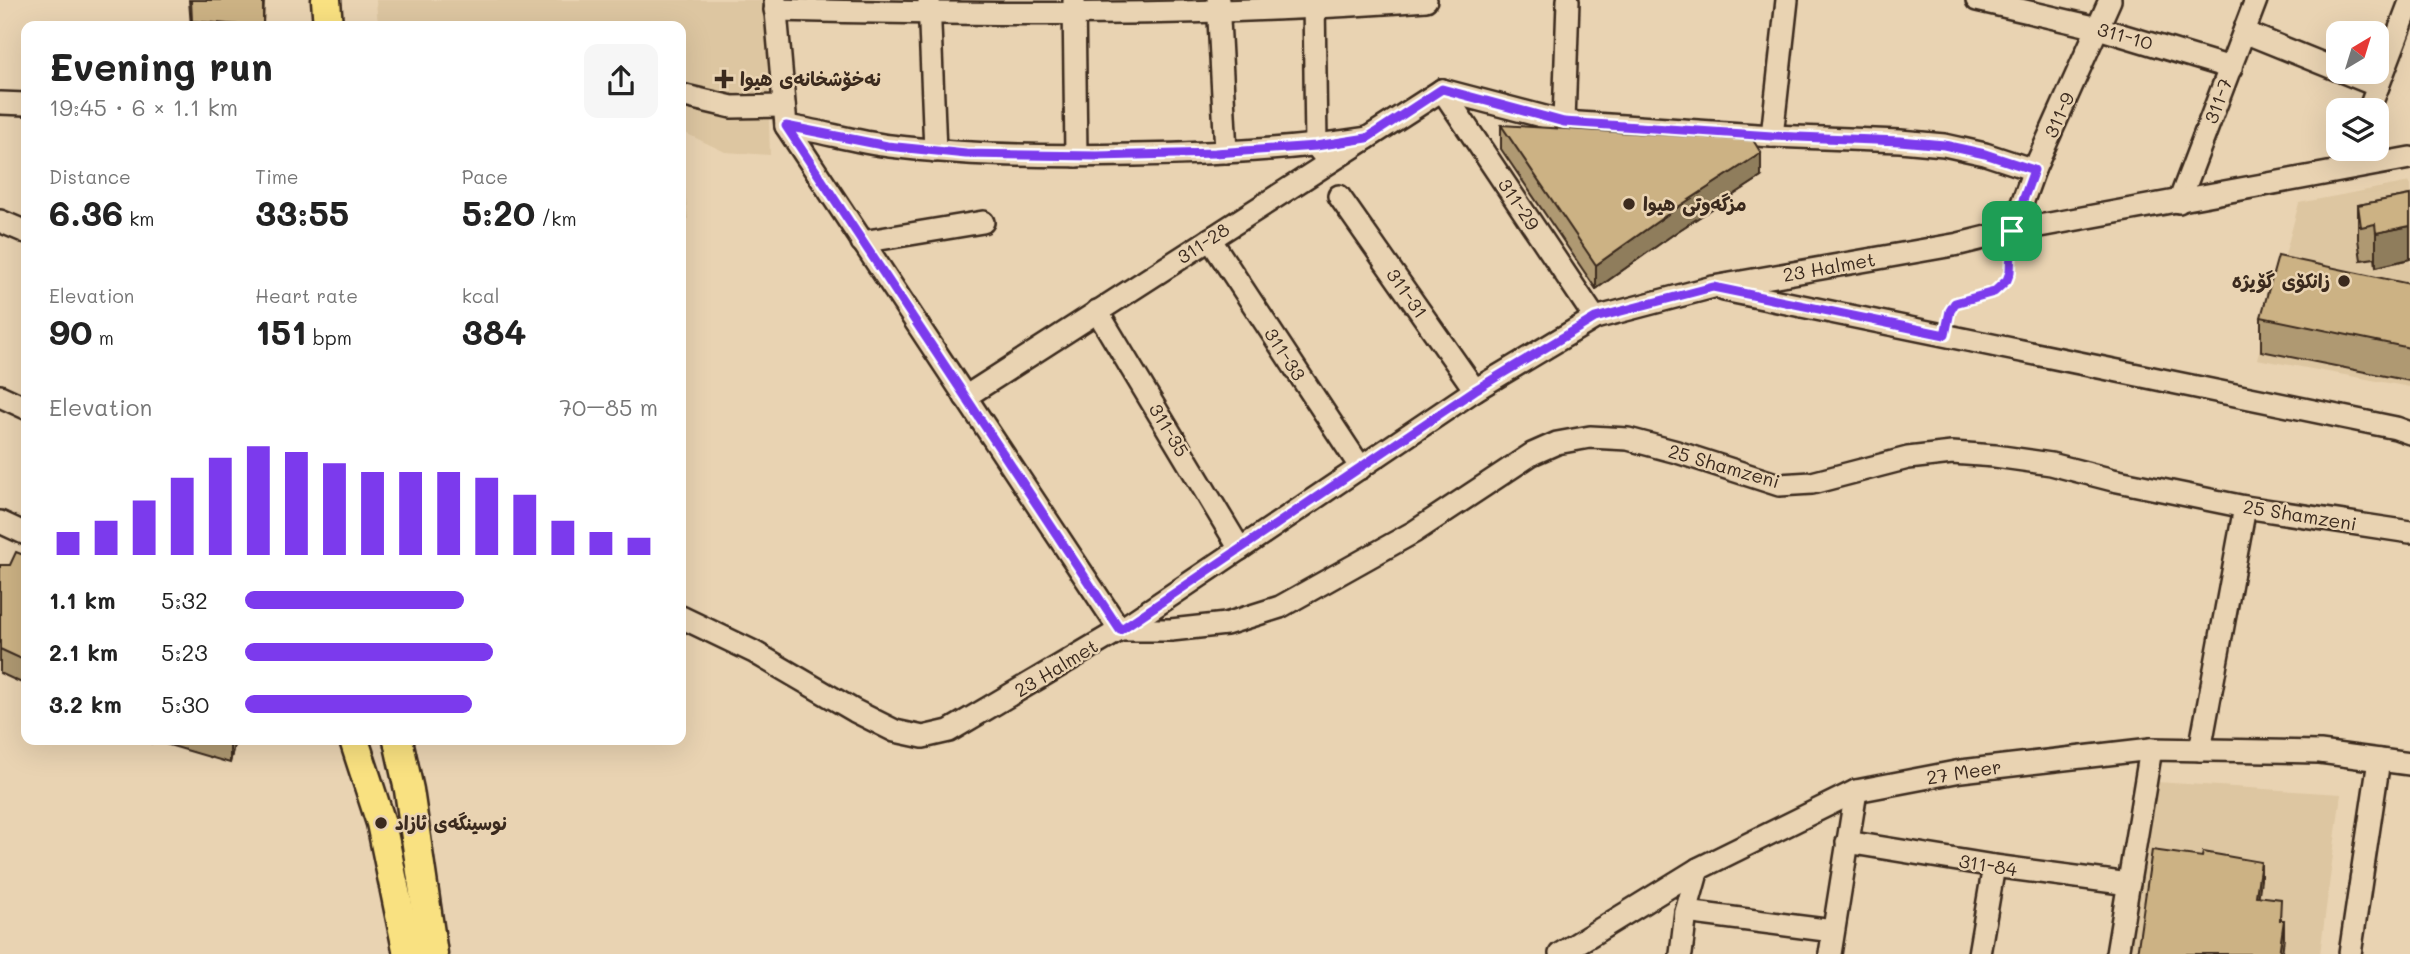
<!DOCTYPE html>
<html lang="en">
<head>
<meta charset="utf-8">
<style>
  body { margin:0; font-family:Mali,"Playpen Sans Arabic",sans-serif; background:#f6f6f6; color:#222; height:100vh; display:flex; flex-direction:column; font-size:26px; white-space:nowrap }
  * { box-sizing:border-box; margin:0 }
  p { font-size:23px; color:#767676 }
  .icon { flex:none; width:38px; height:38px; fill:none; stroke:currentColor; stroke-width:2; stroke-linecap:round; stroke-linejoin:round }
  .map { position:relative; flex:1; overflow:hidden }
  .side { position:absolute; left:21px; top:21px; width:665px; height:724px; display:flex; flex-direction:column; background:#fff; border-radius:14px; box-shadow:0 7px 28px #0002 }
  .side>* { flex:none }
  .needle { width:46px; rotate:38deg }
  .fabs { position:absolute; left:2326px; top:21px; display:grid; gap:14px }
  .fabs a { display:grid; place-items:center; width:63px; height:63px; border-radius:14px; background:#fff; box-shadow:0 7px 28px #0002; font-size:35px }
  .pin { position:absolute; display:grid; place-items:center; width:60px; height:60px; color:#fff; margin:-30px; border-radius:14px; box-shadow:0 4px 10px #0006 }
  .round { display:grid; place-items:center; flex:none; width:74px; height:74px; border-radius:14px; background:#f6f6f6 }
  .summary { display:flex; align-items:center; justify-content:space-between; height:119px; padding:0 28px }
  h1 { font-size:38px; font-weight:800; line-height:52px }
  .figures { display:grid; grid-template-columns:repeat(3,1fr); gap:10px; height:119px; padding:7px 28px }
  .figures div { display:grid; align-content:center }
  .figures b { font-size:35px; font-weight:800 }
  .figures small { font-size:19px; font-weight:400 }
  .figures p { font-size:19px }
  .chart { height:196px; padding:14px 28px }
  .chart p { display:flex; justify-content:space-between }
  .chart svg { width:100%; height:126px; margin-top:7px; stroke:#7c3aed; stroke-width:6 }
  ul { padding:0 28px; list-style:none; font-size:23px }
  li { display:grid; grid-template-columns:112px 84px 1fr; align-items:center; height:52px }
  li i { height:18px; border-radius:9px; background:#7c3aed }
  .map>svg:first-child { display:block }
  .built { fill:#ddc6a1 }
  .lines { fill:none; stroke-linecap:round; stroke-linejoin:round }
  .minor-casing { stroke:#3b2a1e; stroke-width:26 }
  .major-casing { stroke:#3b2a1e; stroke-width:33 }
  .path { stroke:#3b2a1e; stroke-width:3.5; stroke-dasharray:7 5; stroke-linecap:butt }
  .minor { stroke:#e9d3b2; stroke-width:21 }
  .major { stroke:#f9e181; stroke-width:28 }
  .wall { fill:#af9972; stroke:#3b2a1e; stroke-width:2 }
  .shaded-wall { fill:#8f7d5c; stroke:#3b2a1e; stroke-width:2 }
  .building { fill:#ccb284; stroke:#3b2a1e; stroke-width:2 }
  .route-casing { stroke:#fff; stroke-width:14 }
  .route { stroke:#7c3aed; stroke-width:9 }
  .poi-dot { fill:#3b2a1e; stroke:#e9d3b2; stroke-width:2.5 }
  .labels { text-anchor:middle; stroke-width:5; stroke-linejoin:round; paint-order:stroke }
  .street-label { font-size:19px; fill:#3b2a1e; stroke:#e9d3b2 }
  .poi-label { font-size:19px; font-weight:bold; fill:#3b2a1e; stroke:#e9d3b2; text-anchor:start }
</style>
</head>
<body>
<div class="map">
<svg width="2410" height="954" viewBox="0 0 2410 954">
  <rect width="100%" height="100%" fill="#e9d3b2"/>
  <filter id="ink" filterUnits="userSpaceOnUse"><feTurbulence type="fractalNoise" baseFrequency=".0143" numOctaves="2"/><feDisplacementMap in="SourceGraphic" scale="14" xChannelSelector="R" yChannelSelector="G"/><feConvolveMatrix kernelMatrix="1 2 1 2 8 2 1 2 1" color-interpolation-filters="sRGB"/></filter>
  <g filter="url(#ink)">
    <g class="built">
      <polygon points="376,0 765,0 770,155 725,152 681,131 681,26 378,26"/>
      <polygon points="681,149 688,219 681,220"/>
      <polygon points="2410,182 2410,387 2257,359 2299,203"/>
      <polygon points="2156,782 2341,794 2320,954 2128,954"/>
    </g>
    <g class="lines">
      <defs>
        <g id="minor">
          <polyline points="775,0 786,126 1120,630 1171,630 1226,624 1280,607 1414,532 1532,454 1557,443 1590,437 1628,439 1677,452 1779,485 1812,483 1908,458 1952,453 1995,456 2051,464 2113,480 2245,507 2410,532"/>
          <polyline points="929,0 935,151"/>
          <polyline points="1074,0 1076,156"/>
          <polyline points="1218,0 1226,152"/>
          <polyline points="1314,0 1316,146 1324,156"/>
          <polyline points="1977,0 2098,28 2231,68"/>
          <path d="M 775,10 C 993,15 1209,17 1426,0"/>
          <polyline points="2244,32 2338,70"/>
          <polyline points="2343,72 2378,86"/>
          <polyline points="1442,90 1564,122 1772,136 1900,141 1944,145 1985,154 2034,170"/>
          <polyline points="1442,90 1595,318"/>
          <polyline points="681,95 732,107 784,106"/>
          <polyline points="0,103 26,104"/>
          <polyline points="2369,110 2410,2"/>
          <polyline points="1564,122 1568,0"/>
          <path d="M 786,126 C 821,131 855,142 890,146 C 971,156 1053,157 1134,155 C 1213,154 1290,150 1367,138"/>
          <polyline points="1772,136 1787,0"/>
          <polyline points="1339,196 1475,390"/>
          <polyline points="2179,202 2256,0"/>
          <polyline points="0,221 26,232"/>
          <polyline points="2012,231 2034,170 2110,0"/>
          <polyline points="1210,239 1361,468"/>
          <polyline points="862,242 983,222"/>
          <polyline points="1724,290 2396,428 2410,433"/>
          <polyline points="1097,311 1240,549"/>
          <polyline points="0,396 26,408"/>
          <polyline points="965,397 1442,90"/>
          <polyline points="0,522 26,534"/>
          <polyline points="681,617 754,652 855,711 895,731 923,737 949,731 1120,630 1475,390 1595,318 1713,287 1959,244 2012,231 2410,158"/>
          <polyline points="2200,750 2245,507"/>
          <polyline points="1847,842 1994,866 2129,884"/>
          <polyline points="1686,912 1833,931"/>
          <polyline points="1560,954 1698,869 1856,791 1961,771 2151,749 2320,752 2410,764"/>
          <polyline points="1681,954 1686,912 1698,869"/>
          <polyline points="1830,954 1856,791"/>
          <polyline points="1979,954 1994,866"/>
          <polyline points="2117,954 2151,749"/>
          <polyline points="2350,954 2379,760"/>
        </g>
        <g id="major">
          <polyline points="326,0 328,26"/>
          <polyline points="354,740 381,823 408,954"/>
          <polyline points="398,740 409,790 433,954"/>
        </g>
      </defs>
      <use href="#minor" class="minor-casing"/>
      <use href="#major" class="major-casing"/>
      <path class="path" d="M 1949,317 C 1956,286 1995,305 2008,279 C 2012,271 2011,260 2011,251"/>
      <use href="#minor" class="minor"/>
      <use href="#major" class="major"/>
    </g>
    <g class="wall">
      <polygon points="189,0 264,0 263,26 191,26"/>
      <polygon points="1501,125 1761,177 1678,231 1596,289 1501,149"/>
      <polygon points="2410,195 2410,259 2376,267 2375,258 2361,260 2358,239 2358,205"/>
      <polygon points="2410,284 2410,381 2261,351 2261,317"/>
      <polygon points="26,556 26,685 0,673 0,565 10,565"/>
      <polygon points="145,740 235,740 230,763 152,740 151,743"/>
    </g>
    <g class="shaded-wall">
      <polygon points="1761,153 1761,177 1678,231 1596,289 1596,265 1678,207"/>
      <polygon points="2410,226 2410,259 2376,267 2376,233"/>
      <polygon points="230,740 235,740 230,763"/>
      <polygon points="2261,862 2261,880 2256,914 2256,896"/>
      <polygon points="2284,920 2284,938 2282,954 2279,954"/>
    </g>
    <g class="building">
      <polygon points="191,0 263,0 263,26 251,26 192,21"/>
      <polygon points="1501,125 1753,140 1761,153 1678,207 1596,265"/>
      <polygon points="2410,195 2410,226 2376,233 2375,224 2361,227 2358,205"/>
      <polygon points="2278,256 2410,284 2410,348 2261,317"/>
      <polygon points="16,552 26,556 26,661 0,649 0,565 10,565"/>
      <polygon points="2152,850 2202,857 2203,852 2261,862 2256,896 2281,899 2280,920 2284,920 2279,954 2137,954"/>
    </g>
  </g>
  <g class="lines" filter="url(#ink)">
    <defs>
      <polygon id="route" points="1442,89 1564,122 1772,136 1900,141 1944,145 1985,154 2034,170 2012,231 2010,272 2007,280 1994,292 1955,303 1950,311 1945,335 1713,287 1595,318 1475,390 1120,630 786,126 887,146 966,154 1097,156 1215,153 1316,146 1367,138"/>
    </defs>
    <use href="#route" class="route-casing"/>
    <use href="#route" class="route"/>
  </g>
  <g class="poi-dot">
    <path d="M720.5 68.5h7v7h7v7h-7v7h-7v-7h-7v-7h7z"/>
    <circle cx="1629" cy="204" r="7"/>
    <circle cx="2344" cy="281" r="7"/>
    <circle cx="381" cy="823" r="7"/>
  </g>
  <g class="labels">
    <g class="street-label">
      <text transform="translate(2125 36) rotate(16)" y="7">311-10</text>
      <text transform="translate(2218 101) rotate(-69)" y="7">311-7</text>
      <text transform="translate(2059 115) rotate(-66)" y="7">311-9</text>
      <text transform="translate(1519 204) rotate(56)" y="7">311-29</text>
      <text transform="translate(1203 243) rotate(-33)" y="7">311-28</text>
      <text transform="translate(1829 267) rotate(-10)" y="7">23 Halmet</text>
      <text transform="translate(1407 293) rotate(55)" y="7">311-31</text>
      <text transform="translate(1285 354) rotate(57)" y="7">311-33</text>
      <text transform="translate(1169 430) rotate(59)" y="7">311-35</text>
      <text transform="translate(1724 466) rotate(16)" y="7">25 Shamzeni</text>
      <text transform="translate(2300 515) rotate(9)" y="7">25 Shamzeni</text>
      <text transform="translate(1056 668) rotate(-31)" y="7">23 Halmet</text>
      <text transform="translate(1964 772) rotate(-9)" y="7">27 Meer</text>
      <text transform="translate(1988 865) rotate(9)" y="7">311-84</text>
    </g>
    <g class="poi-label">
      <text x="740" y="86">نەخۆشخانەی هیوا</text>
      <text x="1643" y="211">مزگەوتی هیوا</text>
      <text x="2330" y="288" text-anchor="end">زانکۆی گۆیژە</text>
      <text x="395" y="830">نوسینگەی ئازاد</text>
    </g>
  </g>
</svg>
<div class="fabs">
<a><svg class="needle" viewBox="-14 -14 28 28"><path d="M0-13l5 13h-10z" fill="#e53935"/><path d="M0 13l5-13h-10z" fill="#767676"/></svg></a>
<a><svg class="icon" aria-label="layers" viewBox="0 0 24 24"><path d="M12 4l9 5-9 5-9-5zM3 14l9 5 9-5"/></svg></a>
</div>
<div class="pin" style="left:2012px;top:231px;background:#1e9e55"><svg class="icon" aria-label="arrive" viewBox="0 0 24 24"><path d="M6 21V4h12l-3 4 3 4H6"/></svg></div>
<section class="side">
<div class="summary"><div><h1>Evening run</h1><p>19:45 · 6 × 1.1 km</p></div><a class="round"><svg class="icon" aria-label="share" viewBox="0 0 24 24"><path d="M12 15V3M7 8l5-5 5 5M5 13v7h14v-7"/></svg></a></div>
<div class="figures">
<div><p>Distance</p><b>6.36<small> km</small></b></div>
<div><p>Time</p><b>33:55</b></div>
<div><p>Pace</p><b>5:20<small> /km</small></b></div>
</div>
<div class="figures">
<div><p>Elevation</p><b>90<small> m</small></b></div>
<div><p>Heart rate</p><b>151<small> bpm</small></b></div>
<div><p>kcal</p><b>384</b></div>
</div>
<div class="chart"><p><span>Elevation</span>70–85 m</p>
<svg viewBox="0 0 160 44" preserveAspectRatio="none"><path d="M5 44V36M15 44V32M25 44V25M35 44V17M45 44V10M55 44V6M65 44V8M75 44V12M85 44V15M95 44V15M105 44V15M115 44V17M125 44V23M135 44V32M145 44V36M155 44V38"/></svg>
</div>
<ul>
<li><b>1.1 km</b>5:32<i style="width:53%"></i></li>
<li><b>2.1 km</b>5:23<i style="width:60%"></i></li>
<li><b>3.2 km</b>5:30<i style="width:55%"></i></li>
</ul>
</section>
</div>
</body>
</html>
